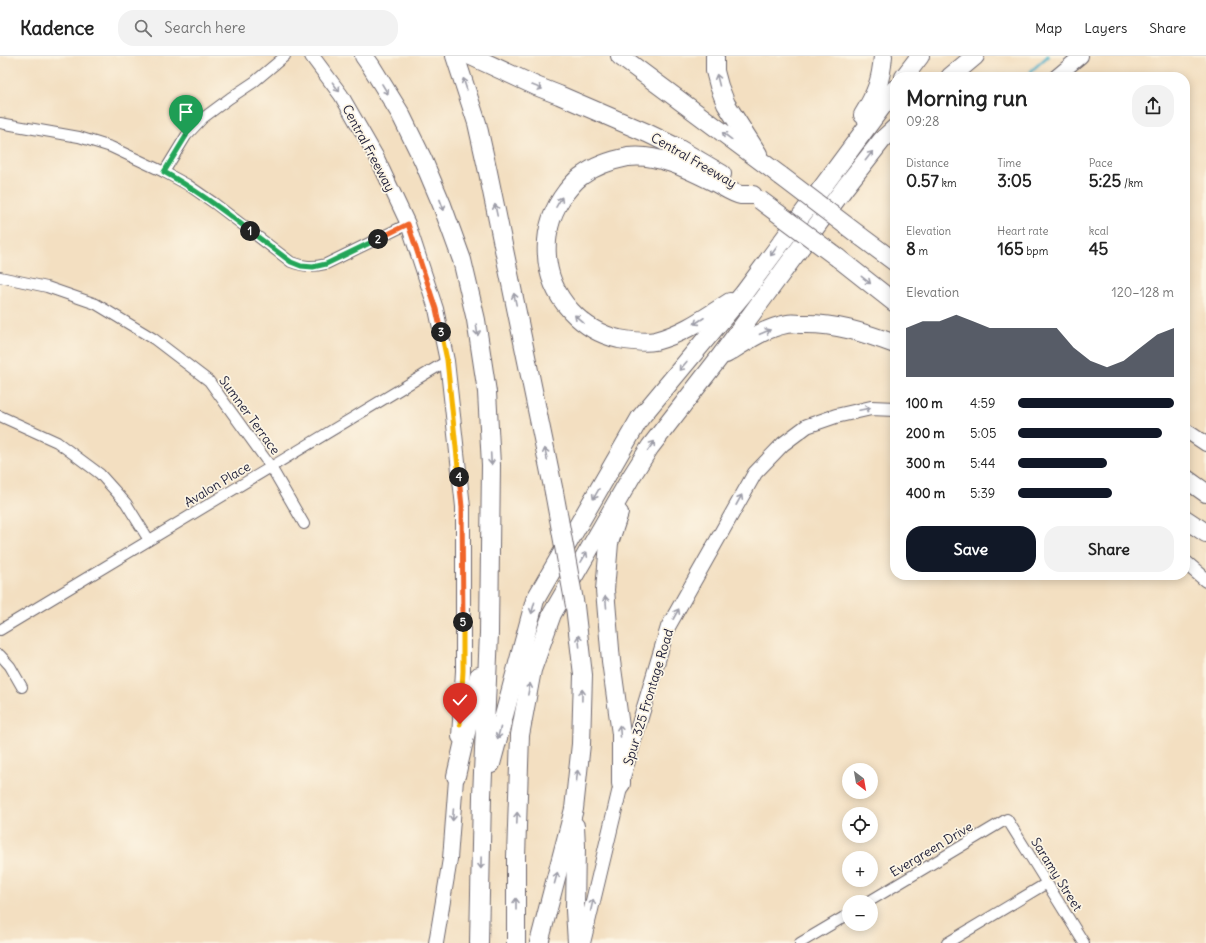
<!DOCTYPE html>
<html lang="en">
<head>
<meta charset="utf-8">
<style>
  body { margin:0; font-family:Delius,sans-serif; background:#f2f2f2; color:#222; height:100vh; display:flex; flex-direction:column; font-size:15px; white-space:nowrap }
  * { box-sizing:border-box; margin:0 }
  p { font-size:13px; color:#767676 }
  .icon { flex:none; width:22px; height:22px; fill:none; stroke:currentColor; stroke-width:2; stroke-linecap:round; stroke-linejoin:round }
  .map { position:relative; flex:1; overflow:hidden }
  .sheet { position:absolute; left:890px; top:16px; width:300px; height:508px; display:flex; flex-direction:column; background:#fff; border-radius:16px; box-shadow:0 2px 10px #0003 }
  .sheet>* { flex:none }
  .needle { width:26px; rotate:149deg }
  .fabs { position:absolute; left:842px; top:707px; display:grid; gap:8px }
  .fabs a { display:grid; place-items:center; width:36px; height:36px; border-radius:50%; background:#fff; box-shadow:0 2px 10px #0003; font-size:20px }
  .pin { position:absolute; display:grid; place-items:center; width:34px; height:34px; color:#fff; margin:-41px -17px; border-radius:50% 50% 50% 0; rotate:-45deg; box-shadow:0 0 4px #0007 }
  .pin .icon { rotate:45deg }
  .km { position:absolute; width:20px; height:20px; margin:-10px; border-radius:50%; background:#222; color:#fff; font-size:11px; line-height:20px; text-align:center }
  .round { display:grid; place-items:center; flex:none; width:42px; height:42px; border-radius:16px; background:#f2f2f2 }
  .overview { display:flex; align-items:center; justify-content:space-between; height:68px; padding:0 16px }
  h1 { font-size:22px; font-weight:700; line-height:30px }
  .stats { display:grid; grid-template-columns:repeat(3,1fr); gap:6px; height:68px; padding:4px 16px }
  .stats div { display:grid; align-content:center }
  .stats b { font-size:17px; font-weight:700 }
  .stats small { font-size:11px; font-weight:400 }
  .stats p { font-size:11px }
  .chart { height:112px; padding:8px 16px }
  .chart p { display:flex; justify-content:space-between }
  .chart svg { width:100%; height:72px; margin-top:4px; fill:#111827; opacity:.7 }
  .action { display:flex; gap:8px; margin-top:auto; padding:8px 16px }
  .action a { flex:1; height:46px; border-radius:16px; background:#111827; color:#fff; font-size:16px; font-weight:700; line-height:46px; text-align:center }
  .action a+a { background:#f2f2f2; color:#222 }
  ul { padding:0 16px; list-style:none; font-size:13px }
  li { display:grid; grid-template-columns:64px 48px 1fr; align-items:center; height:30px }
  li i { height:10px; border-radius:5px; background:#111827 }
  header { display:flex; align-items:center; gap:24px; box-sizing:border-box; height:56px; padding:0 20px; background:#fff; border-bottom:1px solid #e0e0e0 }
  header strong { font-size:19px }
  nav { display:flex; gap:22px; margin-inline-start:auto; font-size:14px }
  .search { width:280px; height:36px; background:#f2f2f2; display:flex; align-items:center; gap:10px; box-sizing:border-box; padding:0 14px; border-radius:16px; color:#767676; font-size:15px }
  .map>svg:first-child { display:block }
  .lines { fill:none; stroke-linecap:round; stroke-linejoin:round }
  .stream { stroke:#47acc6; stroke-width:3 }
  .street-casing { stroke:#6b646a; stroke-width:12 }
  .secondary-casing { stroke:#6b646a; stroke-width:16 }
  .highway-casing { stroke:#6b646a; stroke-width:20 }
  .street { stroke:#fff; stroke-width:10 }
  .secondary { stroke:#fff; stroke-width:14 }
  .highway { stroke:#fff; stroke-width:18 }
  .highway-bridge-casing { stroke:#6b646a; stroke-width:20; stroke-linecap:butt }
  .highway-bridge { stroke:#fff; stroke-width:18 }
  .oneway { stroke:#9c9ca7 }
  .split-1-casing { stroke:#fff; stroke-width:8 }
  .split-2-casing { stroke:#fff; stroke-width:8 }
  .split-3-casing { stroke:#fff; stroke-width:8 }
  .split-4-casing { stroke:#fff; stroke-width:8 }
  .split-5-casing { stroke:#fff; stroke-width:8 }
  .split-6-casing { stroke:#fff; stroke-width:8 }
  .split-1 { stroke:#22a559; stroke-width:5 }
  .split-2 { stroke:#22a559; stroke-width:5 }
  .split-3 { stroke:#f0652b; stroke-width:5 }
  .split-4 { stroke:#f5b400; stroke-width:5 }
  .split-5 { stroke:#f0652b; stroke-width:5 }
  .split-6 { stroke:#f5b400; stroke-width:5 }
  .labels { text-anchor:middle; stroke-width:3.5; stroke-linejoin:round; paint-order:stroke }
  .street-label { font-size:13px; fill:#22223b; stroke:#fcf5e5 }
</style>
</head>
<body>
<header>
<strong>Kadence</strong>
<div class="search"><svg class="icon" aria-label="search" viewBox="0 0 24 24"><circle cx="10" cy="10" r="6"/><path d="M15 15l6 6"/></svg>Search here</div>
<nav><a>Map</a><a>Layers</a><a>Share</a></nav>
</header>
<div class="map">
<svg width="1206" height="887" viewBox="0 0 1206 887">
  <rect width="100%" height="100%" fill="#fcf5e5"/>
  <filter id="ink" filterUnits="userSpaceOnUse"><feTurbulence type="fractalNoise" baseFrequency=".025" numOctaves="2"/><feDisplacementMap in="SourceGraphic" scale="8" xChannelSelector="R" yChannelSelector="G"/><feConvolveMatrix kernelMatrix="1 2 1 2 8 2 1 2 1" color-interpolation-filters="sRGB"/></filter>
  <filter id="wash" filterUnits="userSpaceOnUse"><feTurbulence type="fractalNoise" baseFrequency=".012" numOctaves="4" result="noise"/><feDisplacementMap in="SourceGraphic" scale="16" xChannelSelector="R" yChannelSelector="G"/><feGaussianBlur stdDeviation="0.9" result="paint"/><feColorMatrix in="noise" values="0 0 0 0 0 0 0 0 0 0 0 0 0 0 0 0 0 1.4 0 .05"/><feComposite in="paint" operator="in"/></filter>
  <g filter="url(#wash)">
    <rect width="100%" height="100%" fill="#f3dfc1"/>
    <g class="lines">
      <polyline class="stream" points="1027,21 1031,15 1048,0"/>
    </g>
  </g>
  <g filter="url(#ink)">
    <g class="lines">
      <defs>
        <g id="street">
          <path d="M 0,67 L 79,81 L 111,91 L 164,116 L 188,129 L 214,147 L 291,206 C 304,211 313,211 326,208 L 408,168"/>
          <polyline points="164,116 186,80 203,62 230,42 254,26 285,0"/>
          <polyline points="0,221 47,231 96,248 154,283 209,325 271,411 304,468"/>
          <polyline points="0,360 57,386 100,418 126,447 149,484"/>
          <polyline points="0,574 447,305"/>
          <polyline points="0,599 10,610 22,631"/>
          <polyline points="868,846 1007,763 1084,887"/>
          <polyline points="800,887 849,858"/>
          <polyline points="947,887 1047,827"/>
        </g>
        <g id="secondary">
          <polyline points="312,0 341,39 376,100 408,168 436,253 447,305 463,451 463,615 459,681"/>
          <polyline points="1056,21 1081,0"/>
          <polyline points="1185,374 1206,388"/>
          <polyline points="1185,506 1206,524"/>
          <polyline points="436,887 450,803 457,710"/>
          <polyline points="583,887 621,728 668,571 755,417 783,388 807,370 836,360 871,352 895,353"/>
        </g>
        <g id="highway">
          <polyline points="364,0 371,10 400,57 423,104 442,149 462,204 476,264 487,336 491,409 489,577 482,740 479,887"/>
          <polyline points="455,0 477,67 488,116 554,436"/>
          <polyline points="471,0 536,30 559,39 647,77 676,91 722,118"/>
          <polyline points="620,0 781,120"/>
          <polyline points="715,0 715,15 719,30 726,48 758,98"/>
          <polyline points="904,21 920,0"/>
          <polyline points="950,21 975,0"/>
          <path d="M 863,59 C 876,38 881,25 883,0"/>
          <polyline points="860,180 895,206"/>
          <polyline points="838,202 895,247"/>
          <path d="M 730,246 C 706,261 683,278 655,285 C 644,287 631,285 619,283 C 600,279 584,269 571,255 C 540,222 539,171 566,136 C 571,130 576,123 583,119 C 595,110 613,104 628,101 C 657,97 688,113 714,126 C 721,129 733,138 741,139 C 745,139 749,139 753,139"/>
          <path d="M 726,298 C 745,286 765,272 787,268 C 792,267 797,268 802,268 C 835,267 865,277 895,288"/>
          <polyline points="1185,422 1206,437"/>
          <polyline points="619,457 609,487 605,534 611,605 621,678 621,728"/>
          <polyline points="1185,463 1206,477"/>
          <polyline points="491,708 535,544 640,362 744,237 895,33"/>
          <polyline points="456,720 479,620"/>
          <polyline points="575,770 576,790 575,854 577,887"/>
          <polyline points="516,887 516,801 520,679 532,614 552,558 631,421 650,391 719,302 846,130 882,84 895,72"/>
          <polyline points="539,887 574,753 581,688 583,619 575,550"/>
        </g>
      </defs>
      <use href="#street" class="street-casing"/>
      <use href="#secondary" class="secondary-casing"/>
      <use href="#highway" class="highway-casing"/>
      <use href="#street" class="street"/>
      <use href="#secondary" class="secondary"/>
      <use href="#highway" class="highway"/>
      <defs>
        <g id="highway-bridge">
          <polyline points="781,120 860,180"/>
          <polyline points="760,144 838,202"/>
          <polyline points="554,436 575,550"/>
        </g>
      </defs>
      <use href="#highway-bridge" class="highway-bridge-casing"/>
      <use href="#highway-bridge" class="highway-bridge"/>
    </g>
    <defs><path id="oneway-shaft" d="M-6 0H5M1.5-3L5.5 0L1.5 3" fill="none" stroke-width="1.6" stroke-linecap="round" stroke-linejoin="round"/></defs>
    <g class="oneway">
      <use href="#oneway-shaft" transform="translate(718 24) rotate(-104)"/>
      <use href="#oneway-shaft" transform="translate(465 28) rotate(-108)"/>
      <use href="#oneway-shaft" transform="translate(336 31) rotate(53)"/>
      <use href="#oneway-shaft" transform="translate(537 31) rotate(22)"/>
      <use href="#oneway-shaft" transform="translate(385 33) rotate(59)"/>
      <use href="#oneway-shaft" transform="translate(727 80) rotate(-143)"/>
      <use href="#oneway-shaft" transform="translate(869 100) rotate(-52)"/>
      <use href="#oneway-shaft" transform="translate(559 146) rotate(-60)"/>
      <use href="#oneway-shaft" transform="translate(442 149) rotate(69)"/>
      <use href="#oneway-shaft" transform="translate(496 154) rotate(-102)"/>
      <use href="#oneway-shaft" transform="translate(774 195) rotate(126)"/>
      <use href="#oneway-shaft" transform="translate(866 224) rotate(38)"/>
      <use href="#oneway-shaft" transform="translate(515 243) rotate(-102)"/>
      <use href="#oneway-shaft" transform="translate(579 263) rotate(-139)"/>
      <use href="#oneway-shaft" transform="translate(699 265) rotate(147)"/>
      <use href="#oneway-shaft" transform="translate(477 274) rotate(82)"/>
      <use href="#oneway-shaft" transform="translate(765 276) rotate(-23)"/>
      <use href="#oneway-shaft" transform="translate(683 310) rotate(130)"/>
      <use href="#oneway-shaft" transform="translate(865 353) rotate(-12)"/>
      <use href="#oneway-shaft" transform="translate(651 390) rotate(-54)"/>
      <use href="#oneway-shaft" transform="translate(546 398) rotate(-102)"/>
      <use href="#oneway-shaft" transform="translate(491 403) rotate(87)"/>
      <use href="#oneway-shaft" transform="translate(596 438) rotate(120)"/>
      <use href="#oneway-shaft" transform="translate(739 444) rotate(-61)"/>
      <use href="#oneway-shaft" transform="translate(584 501) rotate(-60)"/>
      <use href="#oneway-shaft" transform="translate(606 546) rotate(-95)"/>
      <use href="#oneway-shaft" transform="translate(533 552) rotate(105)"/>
      <use href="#oneway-shaft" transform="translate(676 558) rotate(-61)"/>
      <use href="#oneway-shaft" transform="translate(579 585) rotate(-96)"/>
      <use href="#oneway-shaft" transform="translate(529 633) rotate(-79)"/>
      <use href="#oneway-shaft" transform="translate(582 639) rotate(-89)"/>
      <use href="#oneway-shaft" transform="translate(620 675) rotate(-95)"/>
      <use href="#oneway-shaft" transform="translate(499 677) rotate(105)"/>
      <use href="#oneway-shaft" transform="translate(577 720) rotate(-84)"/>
      <use href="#oneway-shaft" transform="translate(453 759) rotate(94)"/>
      <use href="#oneway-shaft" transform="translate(517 762) rotate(-88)"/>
      <use href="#oneway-shaft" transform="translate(481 807) rotate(91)"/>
      <use href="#oneway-shaft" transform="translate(556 822) rotate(-75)"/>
      <use href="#oneway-shaft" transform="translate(516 848) rotate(-90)"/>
      <use href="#oneway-shaft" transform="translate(592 849) rotate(-77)"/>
    </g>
  </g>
  <g class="lines" filter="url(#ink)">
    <defs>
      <path id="split-1" d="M 186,80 L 164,116 C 195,133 222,153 250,175"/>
      <polyline id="split-2" points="250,175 291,206 301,210 313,211 326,208 378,183"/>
      <polyline id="split-3" points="378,183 408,168 436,253 441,276"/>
      <polyline id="split-4" points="441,276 447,304 459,421"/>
      <polyline id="split-5" points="459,421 462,451 463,566"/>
      <polyline id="split-6" points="460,668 463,615 463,566"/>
    </defs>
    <use href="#split-1" class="split-1-casing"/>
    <use href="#split-2" class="split-2-casing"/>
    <use href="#split-3" class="split-3-casing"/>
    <use href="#split-4" class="split-4-casing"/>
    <use href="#split-5" class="split-5-casing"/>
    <use href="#split-6" class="split-6-casing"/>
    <use href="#split-1" class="split-1"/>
    <use href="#split-2" class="split-2"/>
    <use href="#split-3" class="split-3"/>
    <use href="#split-4" class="split-4"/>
    <use href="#split-5" class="split-5"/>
    <use href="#split-6" class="split-6"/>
  </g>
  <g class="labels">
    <g class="street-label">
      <text transform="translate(369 92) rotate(62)" y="5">Central Freeway</text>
      <text transform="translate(694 104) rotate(30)" y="5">Central Freeway</text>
      <text transform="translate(250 359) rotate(54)" y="5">Sumner Terrace</text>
      <text transform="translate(217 428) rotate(-31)" y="5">Avalon Place</text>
      <text transform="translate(648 641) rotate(-73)" y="5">Spur 325 Frontage Road</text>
      <text transform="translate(931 793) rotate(-31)" y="5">Evergreen Drive</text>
      <text transform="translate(1057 818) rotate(58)" y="5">Saramy Street</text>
    </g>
  </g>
</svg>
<div class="fabs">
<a><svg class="needle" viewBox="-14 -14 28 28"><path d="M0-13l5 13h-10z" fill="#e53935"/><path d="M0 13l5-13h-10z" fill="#767676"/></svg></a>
<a><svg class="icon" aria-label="locate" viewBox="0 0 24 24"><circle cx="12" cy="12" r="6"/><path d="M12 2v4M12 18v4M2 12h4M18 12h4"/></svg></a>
<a>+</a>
<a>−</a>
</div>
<div class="pin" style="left:186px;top:80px;background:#1e9e55"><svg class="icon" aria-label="arrive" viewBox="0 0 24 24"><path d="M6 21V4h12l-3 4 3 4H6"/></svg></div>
<div class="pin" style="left:460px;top:668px;background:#d93025"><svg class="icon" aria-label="check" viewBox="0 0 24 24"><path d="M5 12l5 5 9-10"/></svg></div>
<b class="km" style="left:250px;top:175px">1</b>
<b class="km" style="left:378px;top:183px">2</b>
<b class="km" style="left:441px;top:276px">3</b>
<b class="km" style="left:459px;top:421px">4</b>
<b class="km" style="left:463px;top:566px">5</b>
<section class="sheet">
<div class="overview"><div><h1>Morning run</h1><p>09:28</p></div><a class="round"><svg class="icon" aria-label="share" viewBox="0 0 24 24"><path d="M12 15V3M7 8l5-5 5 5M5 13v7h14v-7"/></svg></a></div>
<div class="stats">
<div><p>Distance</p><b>0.57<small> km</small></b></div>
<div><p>Time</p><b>3:05</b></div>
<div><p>Pace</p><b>5:25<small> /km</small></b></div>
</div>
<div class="stats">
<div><p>Elevation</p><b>8<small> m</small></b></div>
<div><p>Heart rate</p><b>165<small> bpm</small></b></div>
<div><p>kcal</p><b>45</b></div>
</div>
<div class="chart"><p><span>Elevation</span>120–128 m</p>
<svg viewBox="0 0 160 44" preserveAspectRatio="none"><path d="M0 44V14L10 10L20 10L30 6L40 10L50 14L60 14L70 14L80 14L90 14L100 26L110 34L120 38L130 34L140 26L150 18L160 14V44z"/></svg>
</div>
<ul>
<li><b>100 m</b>4:59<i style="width:100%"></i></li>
<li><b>200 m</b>5:05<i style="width:92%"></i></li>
<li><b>300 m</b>5:44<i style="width:57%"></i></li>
<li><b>400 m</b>5:39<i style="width:60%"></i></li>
</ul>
<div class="action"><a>Save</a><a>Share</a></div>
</section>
</div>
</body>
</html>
